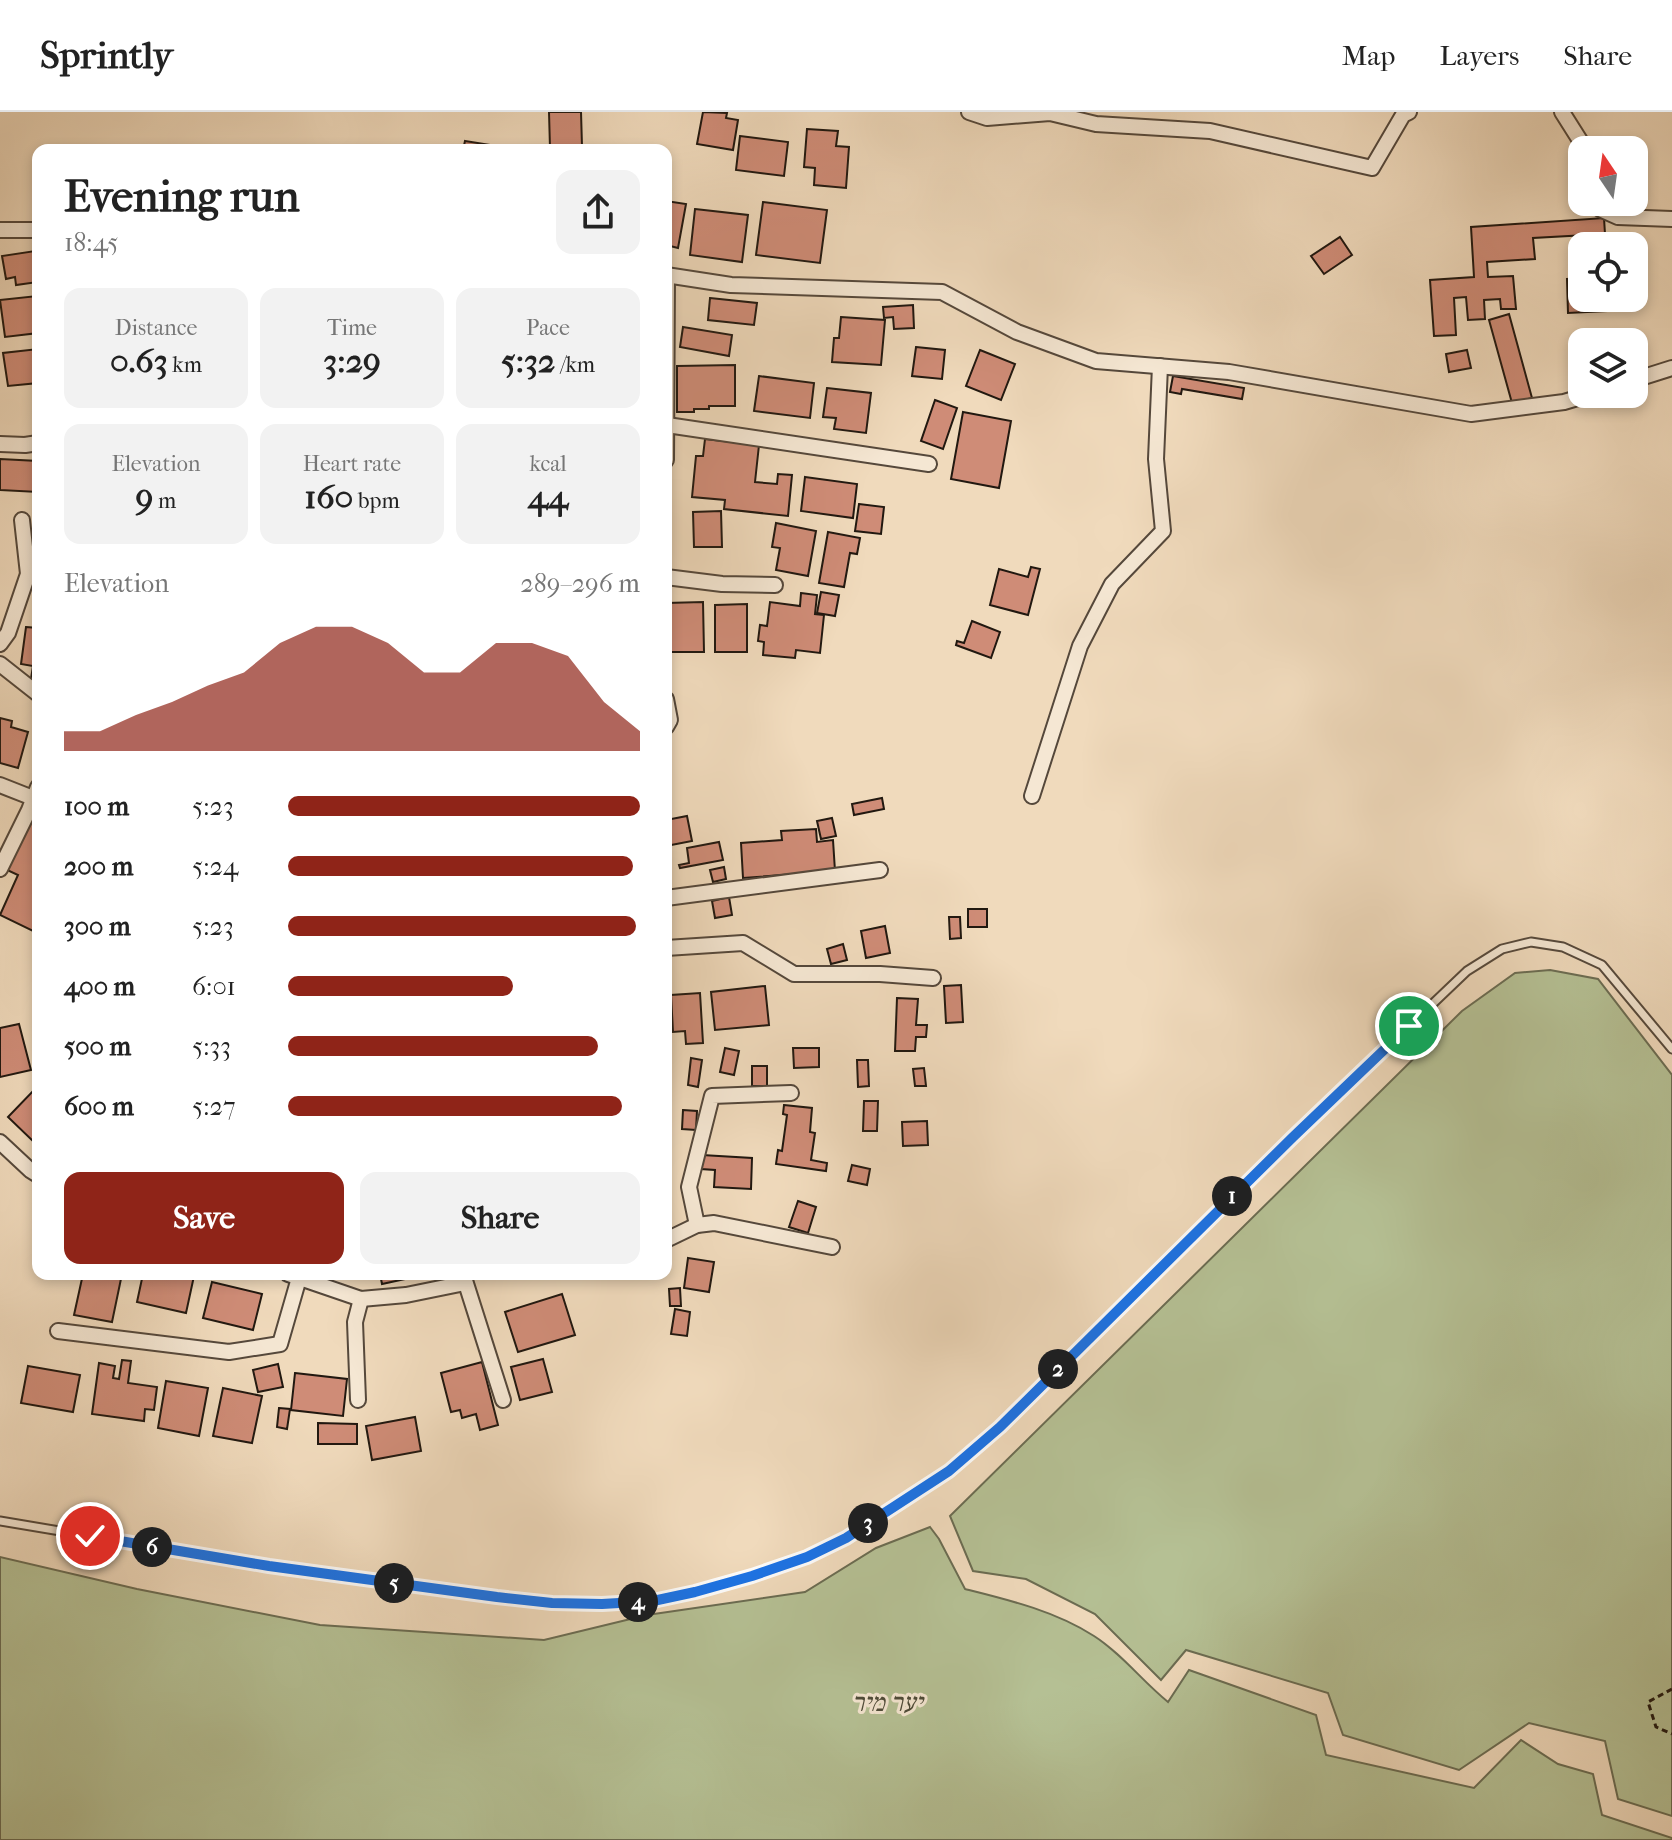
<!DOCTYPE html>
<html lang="en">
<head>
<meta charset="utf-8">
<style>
  body { margin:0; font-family:"IM FELL French Canon","Frank Ruhl Libre",serif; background:#f2f2f2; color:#222; height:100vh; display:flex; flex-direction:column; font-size:30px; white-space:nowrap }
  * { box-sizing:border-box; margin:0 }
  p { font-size:26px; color:#767676 }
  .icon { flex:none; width:44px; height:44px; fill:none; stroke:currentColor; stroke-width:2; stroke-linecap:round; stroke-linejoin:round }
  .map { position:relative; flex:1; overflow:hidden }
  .details { position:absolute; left:32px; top:32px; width:640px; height:1136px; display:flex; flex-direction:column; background:#fff; border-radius:16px; box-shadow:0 4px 12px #0003 }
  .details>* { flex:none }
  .needle { width:52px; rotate:347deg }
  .buttons { position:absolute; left:1568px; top:24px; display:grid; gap:16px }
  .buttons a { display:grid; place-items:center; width:80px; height:80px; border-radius:16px; background:#fff; box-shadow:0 4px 12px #0003; font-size:40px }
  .pin { position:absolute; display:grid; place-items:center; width:68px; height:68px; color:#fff; margin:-34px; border:4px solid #fff; border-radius:50%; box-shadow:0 2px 8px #0007 }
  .km { position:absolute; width:40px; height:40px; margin:-20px; border-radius:50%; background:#222; color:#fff; font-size:22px; line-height:40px; text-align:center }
  .round { display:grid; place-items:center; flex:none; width:84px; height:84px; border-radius:16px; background:#f2f2f2 }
  .head { display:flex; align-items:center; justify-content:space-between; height:136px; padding:0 32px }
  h1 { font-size:44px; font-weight:700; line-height:60px }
  .metrics { display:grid; grid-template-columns:repeat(3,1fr); gap:12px; height:136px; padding:8px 32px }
  .metrics div { display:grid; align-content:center; border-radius:16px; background:#f2f2f2; text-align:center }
  .metrics b { font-size:34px; font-weight:700 }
  .metrics small { font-size:22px; font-weight:400 }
  .metrics p { font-size:22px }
  .chart { height:224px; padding:16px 32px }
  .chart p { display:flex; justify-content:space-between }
  .chart svg { width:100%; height:144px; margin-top:8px; fill:#8f2418; opacity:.7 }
  .button { display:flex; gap:16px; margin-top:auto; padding:16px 32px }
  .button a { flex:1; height:92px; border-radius:16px; background:#8f2418; color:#fff; font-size:32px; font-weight:700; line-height:92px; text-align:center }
  .button a+a { background:#f2f2f2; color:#222 }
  ul { padding:0 32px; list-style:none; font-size:26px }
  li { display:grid; grid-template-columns:128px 96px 1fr; align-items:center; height:60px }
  li i { height:20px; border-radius:10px; background:#8f2418 }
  header { display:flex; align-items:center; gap:48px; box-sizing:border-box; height:112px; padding:0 40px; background:#fff; border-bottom:2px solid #e0e0e0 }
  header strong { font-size:38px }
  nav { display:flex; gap:44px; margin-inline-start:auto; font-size:28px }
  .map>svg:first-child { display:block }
  .green { fill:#b5c094; stroke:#6b6c52; stroke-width:2 }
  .building { fill:#cf8c77; stroke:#211810; stroke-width:2 }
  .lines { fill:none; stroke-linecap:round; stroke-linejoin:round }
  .lane-casing { stroke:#55483b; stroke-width:11 }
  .street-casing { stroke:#55483b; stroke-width:18 }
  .path { stroke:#211810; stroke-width:3; stroke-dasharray:6 4; stroke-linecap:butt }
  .lane { stroke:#f5e7d3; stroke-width:7 }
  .street { stroke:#f5e7d3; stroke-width:14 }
  .route-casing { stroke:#fff; stroke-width:16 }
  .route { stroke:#1a73e8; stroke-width:10 }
  .labels { text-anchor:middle; stroke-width:6; stroke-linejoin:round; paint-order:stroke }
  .park-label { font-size:26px; font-style:italic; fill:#4d4a38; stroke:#f5e7d3 }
</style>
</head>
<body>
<header>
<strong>Sprintly</strong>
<nav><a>Map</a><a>Layers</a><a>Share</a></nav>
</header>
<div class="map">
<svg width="1672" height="1728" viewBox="0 0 1672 1728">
  <rect width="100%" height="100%" fill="#f0dabc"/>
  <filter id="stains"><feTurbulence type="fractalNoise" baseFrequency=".0025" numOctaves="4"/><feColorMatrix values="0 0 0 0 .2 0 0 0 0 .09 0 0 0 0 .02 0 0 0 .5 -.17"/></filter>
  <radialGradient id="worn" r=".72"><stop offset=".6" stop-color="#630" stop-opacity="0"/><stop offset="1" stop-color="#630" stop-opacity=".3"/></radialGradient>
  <g class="green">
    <polygon points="1550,858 1598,867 1672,963 1672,1704 1618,1687 1605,1629 1529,1611 1459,1658 1343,1623 1328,1581 1186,1538 1161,1568 1095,1502 1026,1467 973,1459 950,1404 1462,899 1515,861"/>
    <path d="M 930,1415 L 939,1427 L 965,1477 C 1009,1488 1055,1499 1094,1524 C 1122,1542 1142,1569 1168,1590 L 1189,1558 L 1316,1603 L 1326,1643 L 1474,1676 L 1521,1628 L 1558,1652 L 1593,1662 L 1602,1703 L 1672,1726 L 1672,1728 L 0,1728 L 0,1445 L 137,1477 L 320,1513 L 544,1528 L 647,1503 L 805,1480 L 876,1436 Z"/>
  </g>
  <g class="building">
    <polygon points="549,0 581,0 582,34 550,36"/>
    <polygon points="703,0 727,1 726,6 738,8 733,38 697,32"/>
    <polygon points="807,17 838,19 836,34 849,35 846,76 814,73 815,56 804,55"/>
    <polygon points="740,24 788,30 784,64 736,58"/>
    <polygon points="465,29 503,35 502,38 463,38"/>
    <polygon points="666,89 686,92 678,136 666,133"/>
    <polygon points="763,90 827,98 820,151 756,143"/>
    <polygon points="695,97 748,103 742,150 690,143"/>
    <polygon points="1604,106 1605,122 1533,126 1535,147 1487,150 1488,165 1513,164 1516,197 1501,197 1500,187 1484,188 1485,207 1468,208 1466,185 1454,186 1456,223 1434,224 1430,168 1474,165 1471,115"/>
    <polygon points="1340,125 1352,143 1324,162 1311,144"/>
    <polygon points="35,139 38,148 38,170 16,173 15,165 6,167 2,144"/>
    <polygon points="1582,166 1582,186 1607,186 1607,199 1568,201 1567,167"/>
    <polygon points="37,184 38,221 5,225 0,188"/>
    <polygon points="710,186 757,191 754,213 708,208"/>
    <polygon points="913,193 914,216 894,217 893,205 884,206 883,195"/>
    <polygon points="1509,202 1532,286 1512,291 1489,208"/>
    <polygon points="841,205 885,208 881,253 832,250 834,226 839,226"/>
    <polygon points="683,215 732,223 729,244 680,235"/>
    <polygon points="916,235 945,238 942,267 912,264"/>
    <polygon points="38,237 38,271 8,274 3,241"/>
    <polygon points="980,238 1015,252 1001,288 966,274"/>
    <polygon points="1467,238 1471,256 1449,260 1446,242"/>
    <polygon points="735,253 735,294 709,294 709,297 694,297 694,300 677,300 677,254"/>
    <polygon points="759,264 814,271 810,306 754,299"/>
    <polygon points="1173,264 1244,276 1242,287 1182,277 1181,282 1170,280"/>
    <polygon points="827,276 871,281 866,321 834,317 836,306 823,305"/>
    <polygon points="935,288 957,296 943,337 921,329"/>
    <polygon points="963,300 1011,309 999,376 951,367"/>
    <polygon points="705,327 759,333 755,370 777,372 778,362 792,363 788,404 724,397 725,388 692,385 696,344 703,344"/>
    <polygon points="0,347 38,349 38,380 0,378"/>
    <polygon points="805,365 857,372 853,406 801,399"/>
    <polygon points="859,392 884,395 881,422 855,419"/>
    <polygon points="721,399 722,435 694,435 693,400"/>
    <polygon points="776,411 816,419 808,464 776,458 780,436 772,435"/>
    <polygon points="828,420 860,426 857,442 850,441 844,475 819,471"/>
    <polygon points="1031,455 1040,457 1028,503 990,493 999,457 1028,465"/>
    <polygon points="821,480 839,483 835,504 817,501"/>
    <polygon points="801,481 817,483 815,502 824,503 820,541 796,538 795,546 763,543 764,530 758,529 760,513 767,514 770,490 800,494"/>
    <polygon points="703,490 704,540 666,540 666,491"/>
    <polygon points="747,492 747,540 715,540 715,493"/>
    <polygon points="972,509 1000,520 991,546 956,533 957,529 964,531"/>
    <polygon points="26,515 38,516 38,568 31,567 33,554 21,552"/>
    <polygon points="0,606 12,609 11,615 28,620 18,656 0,651"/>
    <polygon points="882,686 884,697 854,703 852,692"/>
    <polygon points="687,704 692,729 666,734 666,708"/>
    <polygon points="832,706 836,724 821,727 817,709"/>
    <polygon points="28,708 38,713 38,808 33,819 0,803 18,763 5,757"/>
    <polygon points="816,717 817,730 833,728 835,759 743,766 741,731 782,728 781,719"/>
    <polygon points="719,730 723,748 680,756 679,753 689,751 687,736"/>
    <polygon points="724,755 726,767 713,770 710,758"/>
    <polygon points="729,785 732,803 715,806 712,789"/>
    <rect x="968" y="797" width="19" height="18"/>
    <polygon points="949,805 960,805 961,826 950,827"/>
    <polygon points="885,814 890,841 866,846 861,819"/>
    <polygon points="843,832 847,848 831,852 827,837"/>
    <polygon points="961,873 963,910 946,911 944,874"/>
    <polygon points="765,874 769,913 715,918 711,880"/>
    <polygon points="700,881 703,931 686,932 685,919 673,920 671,883"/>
    <polygon points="897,886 918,887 916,913 927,913 926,925 916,925 915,939 895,939"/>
    <polygon points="19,912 31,958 0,965 0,916"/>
    <polygon points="725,936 739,939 734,963 720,960"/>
    <polygon points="793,936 819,936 819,955 794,956"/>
    <polygon points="691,946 702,948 698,975 688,973"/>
    <polygon points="857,948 868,948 869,974 858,975"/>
    <rect x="752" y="954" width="15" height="20"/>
    <polygon points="924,956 926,974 915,974 913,957"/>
    <polygon points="34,978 38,981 38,1034 8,1005"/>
    <polygon points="864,989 878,989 877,1019 863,1019"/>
    <polygon points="784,993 812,996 810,1020 815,1021 811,1048 827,1051 826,1059 776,1052 778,1038 782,1039 787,1003 783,1002"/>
    <polygon points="683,998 697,999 696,1018 682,1017"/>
    <polygon points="927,1009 928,1033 903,1034 902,1010"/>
    <polygon points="702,1043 752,1046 751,1077 714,1075 715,1058 701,1057"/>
    <polygon points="852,1053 870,1057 867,1073 848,1069"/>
    <polygon points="798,1089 816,1095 808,1121 789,1115"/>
    <polygon points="688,1146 714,1150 709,1180 684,1176"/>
    <polygon points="83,1162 122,1162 112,1210 74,1203"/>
    <polygon points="143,1162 185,1162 194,1164 186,1201 137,1190"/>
    <polygon points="380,1162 428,1162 382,1172"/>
    <polygon points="212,1170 262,1182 253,1218 203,1206"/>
    <polygon points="680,1176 681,1194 670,1194 669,1177"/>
    <polygon points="562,1182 575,1223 518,1240 505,1200"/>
    <polygon points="675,1197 690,1200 687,1224 671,1222"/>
    <polygon points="543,1247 552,1280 520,1288 511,1255"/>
    <polygon points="122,1248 131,1249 128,1271 157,1275 154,1298 145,1297 144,1309 92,1302 99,1251 115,1254 113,1266 119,1267"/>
    <polygon points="482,1250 498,1313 480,1318 476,1302 462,1306 460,1298 451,1300 441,1261"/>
    <polygon points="278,1252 283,1275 258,1280 253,1258"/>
    <polygon points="28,1254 80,1263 73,1300 21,1291"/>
    <polygon points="295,1261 347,1267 343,1304 291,1298"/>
    <polygon points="166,1269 208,1276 199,1324 158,1316"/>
    <polygon points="223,1276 262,1284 252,1331 213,1324"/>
    <polygon points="279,1296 290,1297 287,1317 277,1315"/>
    <polygon points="415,1305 421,1339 372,1348 366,1314"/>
    <polygon points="318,1311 357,1312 357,1332 318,1332"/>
  </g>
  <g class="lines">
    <defs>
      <polyline id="lane" points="0,1409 269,1454 497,1485 552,1491 602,1492 653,1489 695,1480 752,1464 807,1445 846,1426 949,1359 1000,1315 1293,1025 1467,859 1502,837 1531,830 1563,835 1602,853 1672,937"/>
      <g id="street">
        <polyline points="969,0 987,6 1050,1 1096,12 1210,19 1372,56 1403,3 1409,0"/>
        <polyline points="1562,0 1586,38"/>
        <polyline points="1599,90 1600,97 1618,105 1672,107"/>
        <polyline points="0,118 38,118"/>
        <polyline points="666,163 731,173 942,180 1017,220 1096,249 1229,260 1471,302 1564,290 1591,282"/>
        <polyline points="1634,268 1672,256"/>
        <polyline points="667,313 929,352"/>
        <polyline points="0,332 25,333 38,331"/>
        <polyline points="666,348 667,163"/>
        <polyline points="666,465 722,472 775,473"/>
        <polyline points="0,532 8,521 28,462 22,408"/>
        <polyline points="0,552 38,582"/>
        <polyline points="666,587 670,608 666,615"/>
        <polyline points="0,673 33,686"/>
        <polyline points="1032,684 1080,534 1112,472 1163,419 1156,347 1160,254"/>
        <polyline points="0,757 29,698 38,675"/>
        <polyline points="666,786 880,758"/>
        <polyline points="666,836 743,831 794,862 880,862 933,866"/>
        <polyline points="0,1030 30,1058 38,1063"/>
        <polyline points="697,1113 689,1075 712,984 791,981"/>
        <polyline points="666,1128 697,1113 714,1111 832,1135"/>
        <polyline points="288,1162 361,1187 406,1183 465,1171"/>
        <polyline points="463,1162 503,1288"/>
        <polyline points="58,1219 229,1240 280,1232 299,1166"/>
        <polyline points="358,1288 355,1210 361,1187"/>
      </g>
    </defs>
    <use href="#lane" class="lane-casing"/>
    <use href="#street" class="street-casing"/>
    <polyline class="path" points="1672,1577 1648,1590 1656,1615 1672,1622"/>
    <use href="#lane" class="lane"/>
    <use href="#street" class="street"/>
  </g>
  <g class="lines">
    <defs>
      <polyline id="route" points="90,1424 269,1454 497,1485 552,1491 602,1492 653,1489 695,1480 752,1464 807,1445 846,1426 949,1359 1000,1315 1293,1025 1409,914"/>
    </defs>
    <use href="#route" class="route-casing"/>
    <use href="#route" class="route"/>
  </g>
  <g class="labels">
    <g class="park-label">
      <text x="887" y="1599">יער מיר</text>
    </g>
  </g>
  <rect width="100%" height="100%" filter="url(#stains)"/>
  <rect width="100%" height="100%" fill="url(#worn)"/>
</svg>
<div class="buttons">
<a><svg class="needle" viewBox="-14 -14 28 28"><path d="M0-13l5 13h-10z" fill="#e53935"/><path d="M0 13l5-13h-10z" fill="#767676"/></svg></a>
<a><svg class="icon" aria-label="locate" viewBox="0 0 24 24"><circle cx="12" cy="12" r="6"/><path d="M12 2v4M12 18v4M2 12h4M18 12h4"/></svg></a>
<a><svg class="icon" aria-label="layers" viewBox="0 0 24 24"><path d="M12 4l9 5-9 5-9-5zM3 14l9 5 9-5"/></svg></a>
</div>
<div class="pin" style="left:1409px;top:914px;background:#1e9e55"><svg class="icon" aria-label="arrive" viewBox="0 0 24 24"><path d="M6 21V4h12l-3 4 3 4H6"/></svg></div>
<div class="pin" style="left:90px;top:1424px;background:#d93025"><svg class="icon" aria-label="check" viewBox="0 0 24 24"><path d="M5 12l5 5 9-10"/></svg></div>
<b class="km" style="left:1232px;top:1084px">1</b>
<b class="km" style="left:1058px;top:1257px">2</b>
<b class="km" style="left:868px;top:1411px">3</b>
<b class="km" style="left:638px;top:1490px">4</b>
<b class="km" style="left:394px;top:1471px">5</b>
<b class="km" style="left:152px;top:1435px">6</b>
<section class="details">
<div class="head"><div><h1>Evening run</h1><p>18:45</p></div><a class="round"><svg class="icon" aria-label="share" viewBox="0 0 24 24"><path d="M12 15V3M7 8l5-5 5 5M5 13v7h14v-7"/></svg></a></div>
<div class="metrics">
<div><p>Distance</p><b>0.63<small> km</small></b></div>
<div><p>Time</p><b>3:29</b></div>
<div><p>Pace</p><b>5:32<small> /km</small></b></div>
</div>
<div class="metrics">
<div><p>Elevation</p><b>9<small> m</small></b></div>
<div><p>Heart rate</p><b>160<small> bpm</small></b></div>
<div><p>kcal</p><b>44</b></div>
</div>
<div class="chart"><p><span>Elevation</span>289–296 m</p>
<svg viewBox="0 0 160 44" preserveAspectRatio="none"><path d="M0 44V38L10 38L20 33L30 29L40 24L50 20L60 11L70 6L80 6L90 11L100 20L110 20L120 11L130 11L140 15L150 29L160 38V44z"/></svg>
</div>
<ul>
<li><b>100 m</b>5:23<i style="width:100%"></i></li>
<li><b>200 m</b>5:24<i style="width:98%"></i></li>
<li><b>300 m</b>5:23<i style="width:99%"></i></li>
<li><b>400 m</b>6:01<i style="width:64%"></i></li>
<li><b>500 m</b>5:33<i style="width:88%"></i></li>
<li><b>600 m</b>5:27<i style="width:95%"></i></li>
</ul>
<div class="button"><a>Save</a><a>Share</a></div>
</section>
</div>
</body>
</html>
